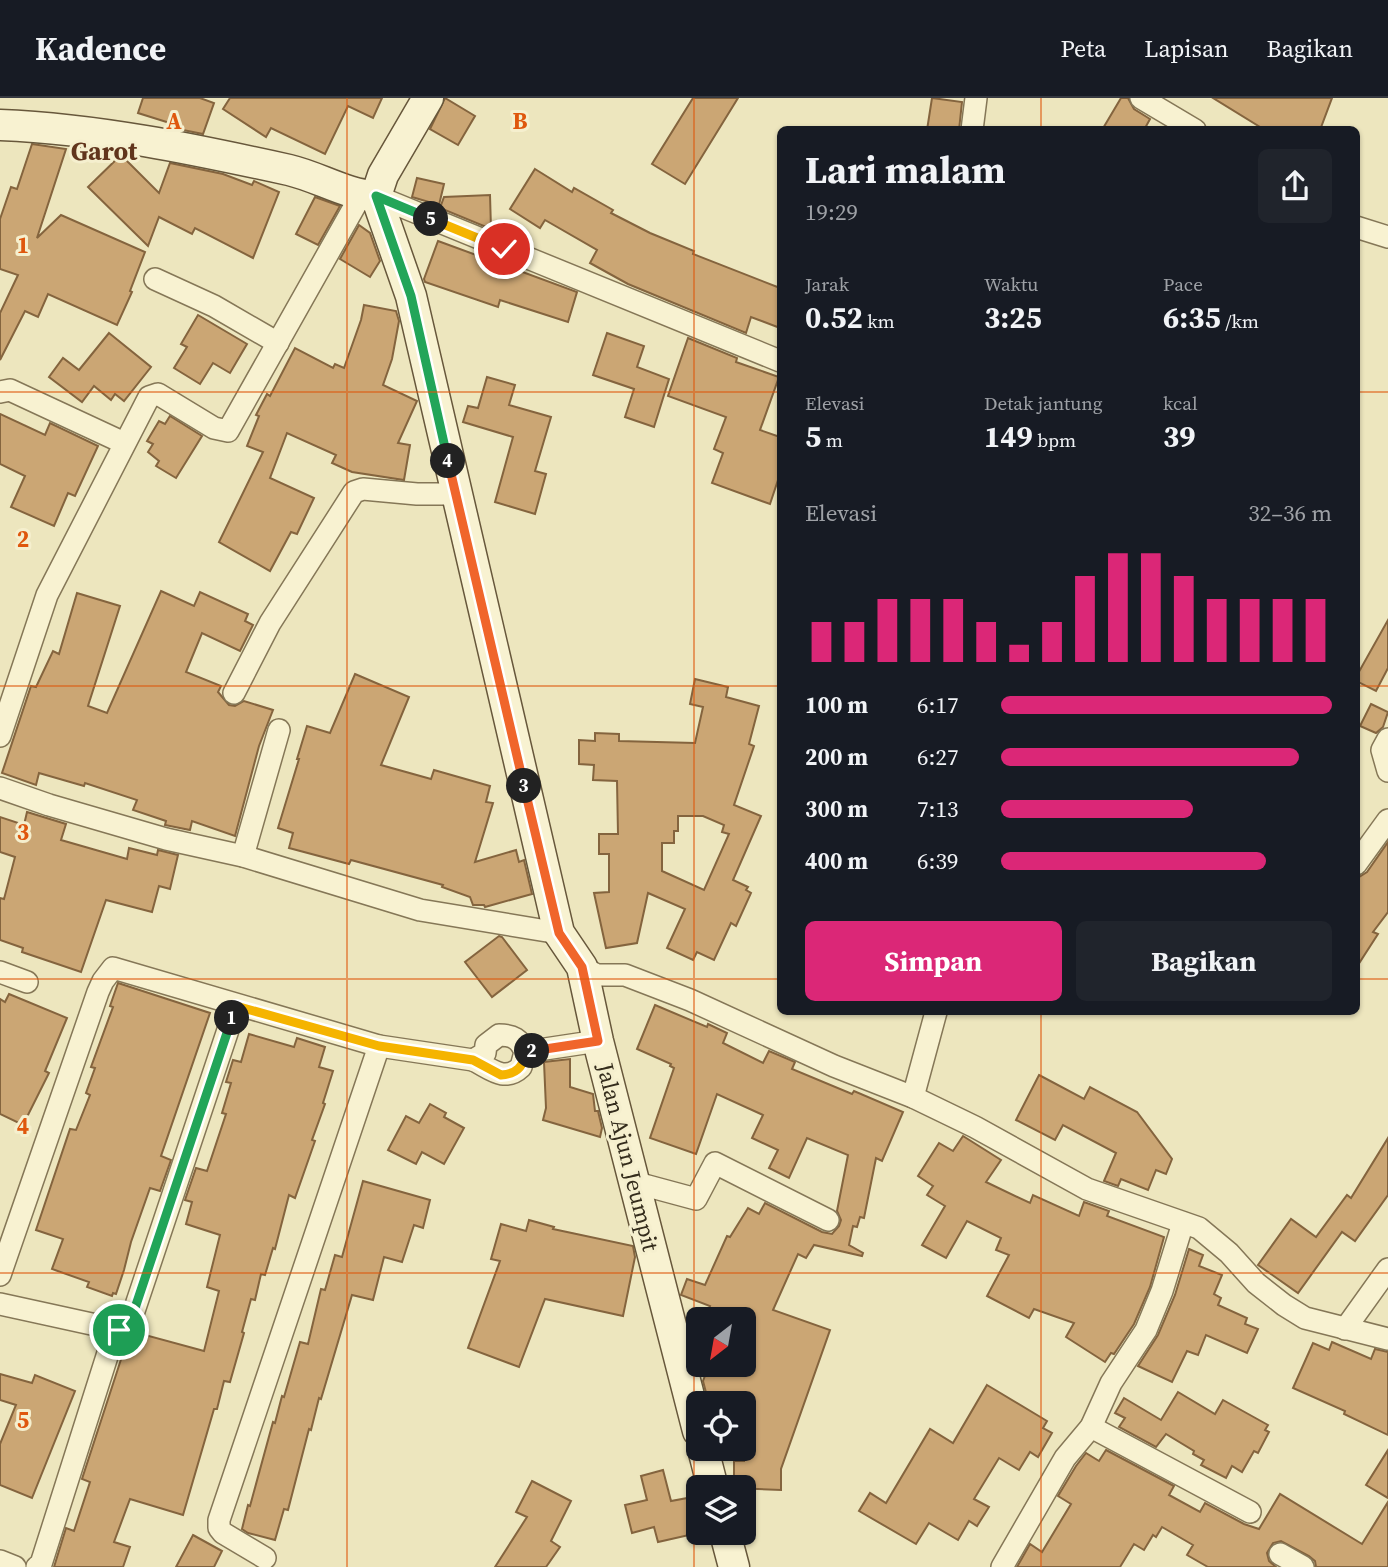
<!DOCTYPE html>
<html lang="id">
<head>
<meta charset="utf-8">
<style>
  body { margin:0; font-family:"Source Serif 4",serif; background:#20242c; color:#f1f3f6; height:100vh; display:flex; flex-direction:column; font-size:26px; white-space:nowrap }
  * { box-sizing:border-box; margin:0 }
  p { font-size:23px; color:#9ea1a6 }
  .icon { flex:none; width:38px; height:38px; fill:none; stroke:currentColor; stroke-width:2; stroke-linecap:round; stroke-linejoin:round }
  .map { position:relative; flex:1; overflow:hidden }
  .drawer { position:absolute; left:777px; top:28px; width:583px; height:889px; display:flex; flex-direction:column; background:#171b24; border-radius:10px; box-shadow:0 2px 5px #0004 }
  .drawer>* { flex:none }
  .needle { width:46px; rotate:211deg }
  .controls { position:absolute; left:686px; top:1209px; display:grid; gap:14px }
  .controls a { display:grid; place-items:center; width:70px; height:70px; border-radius:10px; background:#171b24; box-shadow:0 2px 5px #0004; font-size:35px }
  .pin { position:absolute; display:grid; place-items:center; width:60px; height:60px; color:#fff; margin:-30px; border:4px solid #fff; border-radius:50%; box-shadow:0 2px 7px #0007 }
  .km { position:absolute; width:35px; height:35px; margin:-18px; border-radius:50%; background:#222; color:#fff; font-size:19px; line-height:35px; text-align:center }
  .round { display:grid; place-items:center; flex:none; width:74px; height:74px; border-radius:10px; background:#20242c }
  .head { display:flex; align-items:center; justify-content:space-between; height:119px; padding:0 28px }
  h1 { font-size:38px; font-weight:700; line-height:52px }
  .metrics { display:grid; grid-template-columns:repeat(3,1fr); gap:10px; height:119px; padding:7px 28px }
  .metrics div { display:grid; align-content:center }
  .metrics b { font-size:30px; font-weight:700 }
  .metrics small { font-size:19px; font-weight:400 }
  .metrics p { font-size:19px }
  .chart { height:196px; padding:14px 28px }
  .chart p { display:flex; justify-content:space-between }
  .chart svg { width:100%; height:126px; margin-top:7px; stroke:#db2777; stroke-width:6 }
  .cta { display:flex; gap:14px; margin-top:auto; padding:14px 28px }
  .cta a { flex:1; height:80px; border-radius:10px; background:#db2777; color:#fff; font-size:28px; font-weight:700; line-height:80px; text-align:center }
  .cta a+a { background:#20242c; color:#f1f3f6 }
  ul { padding:0 28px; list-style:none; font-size:23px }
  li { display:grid; grid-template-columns:112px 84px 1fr; align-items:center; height:52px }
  li i { height:18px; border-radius:9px; background:#db2777 }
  header { display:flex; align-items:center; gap:42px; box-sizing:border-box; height:98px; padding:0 35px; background:#171b24; border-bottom:2px solid #363941 }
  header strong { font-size:33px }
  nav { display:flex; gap:38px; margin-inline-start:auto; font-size:24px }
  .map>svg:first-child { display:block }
  .building { fill:#cba674; stroke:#84643e; stroke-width:2; fill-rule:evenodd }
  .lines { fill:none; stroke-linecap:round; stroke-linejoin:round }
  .street-casing { stroke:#857757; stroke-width:24 }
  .secondary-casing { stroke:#67573b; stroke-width:33 }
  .street { stroke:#f8f2d1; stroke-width:21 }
  .secondary { stroke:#f8f2d1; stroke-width:30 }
  .split-1-casing { stroke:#fff; stroke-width:14 }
  .split-2-casing { stroke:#fff; stroke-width:14 }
  .split-3-casing { stroke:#fff; stroke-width:14 }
  .split-4-casing { stroke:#fff; stroke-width:14 }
  .split-5-casing { stroke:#fff; stroke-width:14 }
  .split-6-casing { stroke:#fff; stroke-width:14 }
  .split-1 { stroke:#22a559; stroke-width:9 }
  .split-2 { stroke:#f5b400; stroke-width:9 }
  .split-3 { stroke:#f0652b; stroke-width:9 }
  .split-4 { stroke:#f0652b; stroke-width:9 }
  .split-5 { stroke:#22a559; stroke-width:9 }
  .split-6 { stroke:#f5b400; stroke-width:9 }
  .grid { fill:none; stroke:#df570d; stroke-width:2; stroke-opacity:0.55 }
  .labels { text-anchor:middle; stroke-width:6; stroke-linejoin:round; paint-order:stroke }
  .street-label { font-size:23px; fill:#342c1c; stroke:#f5efce }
  .quarter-label { font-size:26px; font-weight:bold; fill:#61351c; stroke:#f5efce }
  .grid-label { font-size:23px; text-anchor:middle; font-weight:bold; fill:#df570d; stroke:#f5efce; stroke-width:6; stroke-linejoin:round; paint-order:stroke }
</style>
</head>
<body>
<header>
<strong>Kadence</strong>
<nav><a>Peta</a><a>Lapisan</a><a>Bagikan</a></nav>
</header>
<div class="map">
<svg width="1388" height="1469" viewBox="0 0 1388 1469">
  <rect width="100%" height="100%" fill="#ede6be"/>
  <g class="building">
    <polygon points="143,0 200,0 214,5 203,36 173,30 173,26 138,15"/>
    <polygon points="230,0 382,0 373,20 348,8 325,56 271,30 266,39 223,11"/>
    <polygon points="445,0 475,18 458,47 430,31"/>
    <polygon points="693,0 738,0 685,86 652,66"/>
    <polygon points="932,0 962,4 959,32 927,32"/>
    <polygon points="1121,0 1128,0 1134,11 1150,21 1144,32 1102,32"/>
    <polygon points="1213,0 1332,0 1320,32 1265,32"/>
    <polygon points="32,46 66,51 37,140 61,117 145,154 130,193 132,194 117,227 48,196 38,219 25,213 0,262 0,215 18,177 0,171 0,121 11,89 17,91"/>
    <polygon points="121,57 159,95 170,65 223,76 252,87 254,83 279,94 253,160 195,130 192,136 159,119 148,148 88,89"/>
    <polygon points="535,71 572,94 574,90 613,112 611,115 650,135 694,153 693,156 780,190 780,230 751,219 746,235 628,186 590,165 597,152 545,122 540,130 510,111"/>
    <polygon points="417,80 444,86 439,107 412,99"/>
    <polygon points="490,97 491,131 440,110 444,99"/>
    <polygon points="315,99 340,108 318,147 296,136"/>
    <polygon points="359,127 370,135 380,163 370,179 340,161"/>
    <polygon points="438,143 577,194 568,224 500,202 498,209 425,184 424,181"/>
    <polygon points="364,207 396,213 399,223 392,261 383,287 417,303 398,345 410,347 404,382 352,374 332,365 336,357 287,335 270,380 314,400 297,436 291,434 270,473 219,444 263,354 247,348 259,318 256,317 267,296 270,298 295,250 333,270 335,266 344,270 361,222"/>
    <polygon points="198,217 247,246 230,275 213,265 200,286 174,270 187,249 181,246"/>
    <polygon points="109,235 151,269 124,303 115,296 111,302 94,288 82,304 49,279 63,260 79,272"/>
    <polygon points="607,235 644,248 637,269 669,281 654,329 625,319 634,291 593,277"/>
    <polygon points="688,240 737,260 736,264 779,279 760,332 780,339 780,376 770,406 712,385 723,355 714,351 726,319 668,298"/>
    <polygon points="487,279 515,287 509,307 551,319 535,373 546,376 535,416 495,404 513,339 463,324 468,308 478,310"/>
    <polygon points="0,316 45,337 50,325 98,348 75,398 68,395 54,428 11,409 25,378 0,366"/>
    <polygon points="170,318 202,338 176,380 156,368 159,363 148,354 153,346 147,343 159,323 165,326"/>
    <polygon points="161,493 194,508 200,494 248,516 245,523 253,527 240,553 202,535 186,574 221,588 218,594 229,607 235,608 244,603 273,612 259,648 235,738 192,723 190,732 165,727 166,723 133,712 137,702 85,685 84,688 39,675 36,687 2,675 31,588 36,589 53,553 59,556 77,495 120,508 88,608 107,615"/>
    <polygon points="1388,522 1388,570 1376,593 1356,583 1356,579"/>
    <polygon points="355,576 409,599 381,667 431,681 434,672 490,688 486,704 493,705 475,764 516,752 519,764 524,762 532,796 485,809 484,807 473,807 470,799 442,789 443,787 351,762 349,766 289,750 293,735 278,730 299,661 297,661 307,628 330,635"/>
    <path d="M 695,581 L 728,589 L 726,599 L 759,608 L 749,646 L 754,648 L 734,707 L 761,718 L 733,782 L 748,789 L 746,792 L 751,795 L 736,828 L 731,825 L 714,862 L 697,854 L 693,862 L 667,850 L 685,811 L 648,795 L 637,845 L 606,850 L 594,795 L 609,794 L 609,756 L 599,756 L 599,736 L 618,736 L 617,683 L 593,682 L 594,667 L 579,666 L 579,642 L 595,643 L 595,635 L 619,636 L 619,643 L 695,645 L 703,609 L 690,606 ZM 678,718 L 703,718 L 724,727 L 722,734 L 729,736 L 704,792 L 662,773 L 662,745 L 674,745 L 674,733 L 678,733 Z"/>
    <polygon points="1371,606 1388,614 1383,629 1376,635 1360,628"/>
    <polygon points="27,714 66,726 61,742 127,761 129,750 157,757 158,752 178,757 170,791 159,788 152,814 106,802 81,874 22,854 23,850 0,842 0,800 4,801 15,759 0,754 0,719 24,727"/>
    <polygon points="1388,744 1388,814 1373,834 1378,836 1356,870 1356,781 1367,774"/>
    <polygon points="499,838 502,839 527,872 492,899 465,864"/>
    <polygon points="118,885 210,915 161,1058 171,1062 160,1093 150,1090 131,1144 124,1172 116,1196 113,1195 112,1198 87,1189 89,1184 52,1171 63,1141 36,1132 70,1031 76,1032 90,997 86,995 95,970 91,969 113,909 110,908"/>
    <polygon points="9,896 67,920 45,973 49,975 23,1027 0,1016 0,901 5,904"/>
    <polygon points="655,907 707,929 708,926 727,935 723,945 763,965 769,953 795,964 792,971 852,996 854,993 903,1014 882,1063 876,1060 864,1120 860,1119 857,1129 853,1128 849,1147 863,1155 862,1158 814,1147 806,1160 798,1156 773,1212 830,1232 781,1371 781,1392 734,1390 734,1363 744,1363 744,1306 709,1306 703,1283 709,1267 744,1267 744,1222 705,1222 710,1208 681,1197 687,1181 705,1187 727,1138 730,1139 748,1110 759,1116 765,1105 822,1134 832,1136 839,1128 841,1122 837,1113 848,1057 807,1040 789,1080 769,1070 778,1052 752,1040 763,1017 717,996 696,1056 650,1040 674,970 670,968 671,966 637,951"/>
    <polygon points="249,936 294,949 297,940 325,949 319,969 333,973 323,1005 325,1006 312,1042 315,1043 295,1100 289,1097 275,1151 273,1150 265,1177 261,1176 255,1202 251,1201 242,1234 244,1235 230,1284 224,1283 217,1311 214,1311 183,1417 130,1401 114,1444 130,1449 123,1469 54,1469 66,1430 74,1433 90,1384 82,1381 127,1243 138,1235 204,1253 219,1193 207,1189 220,1137 186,1126 192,1104 185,1102 196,1070 207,1073 226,1016 222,1015 231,985 226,984 233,962 241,964"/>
    <polygon points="570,961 570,989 593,996 595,1013 598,1013 602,1030 600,1039 543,1022 546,1010 544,964"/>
    <polygon points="1039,977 1084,1001 1090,989 1137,1014 1172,1061 1166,1076 1156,1072 1148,1092 1121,1081 1118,1088 1104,1083 1116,1055 1063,1027 1055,1042 1016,1022"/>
    <polygon points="430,1006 446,1015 444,1019 464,1030 444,1066 422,1054 416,1066 388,1052 406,1018 419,1025"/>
    <polygon points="963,1038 1001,1062 986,1084 1030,1105 1033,1097 1079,1118 1084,1104 1109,1113 1107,1118 1164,1139 1150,1189 1134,1226 1114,1256 1111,1255 1105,1264 1066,1239 1074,1225 1034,1211 1029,1220 987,1198 1009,1157 996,1152 1001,1140 967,1123 946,1160 922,1147 945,1108 927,1097 933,1088 918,1078 939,1045 953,1053"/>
    <polygon points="1388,1040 1388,1097 1355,1143 1342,1134 1298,1195 1258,1167 1291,1121 1316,1139 1347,1097 1351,1100"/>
    <polygon points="363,1083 430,1102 423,1130 414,1127 402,1164 384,1159 373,1202 352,1197 321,1301 319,1300 311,1332 309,1331 288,1412 284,1411 275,1442 248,1435 242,1431 248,1407 250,1408 273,1324 275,1325 282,1298 284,1299 300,1244 308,1246 321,1191 325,1192 335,1157 342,1159"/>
    <polygon points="529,1122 554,1129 553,1131 633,1148 635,1159 623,1218 545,1201 519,1269 468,1250 500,1163 491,1161 501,1126 526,1133"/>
    <polygon points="1189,1151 1203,1157 1199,1168 1222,1177 1214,1196 1221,1200 1218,1207 1247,1220 1245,1226 1258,1231 1247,1255 1206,1237 1198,1257 1187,1253 1172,1284 1138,1268 1158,1237 1175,1197"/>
    <polygon points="1332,1244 1371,1261 1375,1251 1388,1254 1388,1337 1344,1316 1345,1313 1293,1290 1313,1245 1329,1252"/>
    <polygon points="0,1276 32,1285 35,1277 75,1293 32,1400 0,1387 0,1346 16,1307 0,1302"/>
    <polygon points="987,1287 1047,1323 1043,1330 1052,1335 1038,1359 1030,1354 1019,1372 999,1360 974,1401 989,1409 977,1428 969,1423 958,1442 929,1425 916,1446 859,1413 870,1395 886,1405 930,1331 953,1345"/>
    <polygon points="1178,1294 1215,1316 1223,1302 1268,1327 1265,1332 1269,1334 1258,1355 1254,1353 1242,1374 1232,1368 1226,1380 1201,1367 1204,1362 1193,1356 1194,1353 1166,1336 1156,1349 1119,1329 1125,1320 1115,1315 1124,1300 1161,1322"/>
    <polygon points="1106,1352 1174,1388 1169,1397 1200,1414 1205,1405 1244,1426 1259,1431 1280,1396 1362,1446 1388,1404 1388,1469 1316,1469 1315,1463 1309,1458 1281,1443 1273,1445 1267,1455 1269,1463 1276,1469 1208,1469 1187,1457 1193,1447 1162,1429 1156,1439 1153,1437 1144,1452 1134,1446 1120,1469 1017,1469 1030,1446 1042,1454 1071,1406 1058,1398 1076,1368 1086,1355 1099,1363"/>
    <polygon points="1388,1352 1388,1400 1366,1387"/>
    <polygon points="663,1372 671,1403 698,1398 698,1435 658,1444 654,1429 632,1435 625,1407 647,1402 641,1378"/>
    <polygon points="532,1383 571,1403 551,1443 560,1449 546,1469 495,1469 527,1419 516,1414"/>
    <polygon points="193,1437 222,1453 214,1469 176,1469"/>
  </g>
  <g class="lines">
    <defs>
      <g id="street">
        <polyline points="1141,0 1195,32"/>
        <polyline points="972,32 976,0"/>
        <polyline points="376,98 780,263"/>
        <polyline points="1356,129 1388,139"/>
        <polyline points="155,181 214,208 278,245"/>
        <polyline points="0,294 10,292 124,345"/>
        <polyline points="234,595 270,525 354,394 363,391 417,396 456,396"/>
        <polyline points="0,638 47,497 149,299 158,296 214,330 228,333 361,97"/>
        <polyline points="1388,641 1382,652 1388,673"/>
        <polyline points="0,690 49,707 166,741 243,758 420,812 559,835"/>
        <polyline points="243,758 279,632"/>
        <polyline points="1356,766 1388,722"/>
        <polyline points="582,869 597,877 625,877 690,902 834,968 913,999 975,1029 1087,1091 1199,1130 1229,1155 1256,1185 1284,1207 1305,1220 1388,1241"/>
        <polyline points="0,874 27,884"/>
        <path d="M 499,937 C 513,937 520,941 525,954 L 521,969 C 504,985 490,970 473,962 L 485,955 L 486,947 Z"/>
        <polyline points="525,954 598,943"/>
        <polyline points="913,999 936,914"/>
        <polyline points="633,1084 696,1101 715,1065 828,1122"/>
        <polyline points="0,1177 98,894 103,883 113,870 379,948 473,962"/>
        <polyline points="0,1206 119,1232 126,1229 131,1222 236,908"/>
        <polyline points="1345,1231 1388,1171"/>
        <polyline points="1091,1329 1250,1414"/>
        <polyline points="1280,1456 1303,1469"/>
        <polyline points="265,1460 223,1435 219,1430 219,1422 379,948"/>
        <polyline points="0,1463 15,1469"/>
        <polyline points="37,1469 41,1466 108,1255"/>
        <polyline points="1002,1469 1065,1360 1091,1329 1111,1285 1146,1232 1162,1193 1183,1125"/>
      </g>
      <g id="secondary">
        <path d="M 0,27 C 99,31 193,51 289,72 C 319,79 346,97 376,98"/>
        <polyline points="376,98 411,198 559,835 582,869 598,943 698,1333"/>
        <polyline points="376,98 383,77 428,0"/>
        <polyline points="703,1351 713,1390"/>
        <polyline points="725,1435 734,1469"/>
      </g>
    </defs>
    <use href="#street" class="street-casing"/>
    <use href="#secondary" class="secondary-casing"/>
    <use href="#street" class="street"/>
    <use href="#secondary" class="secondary"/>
  </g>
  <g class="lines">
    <defs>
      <polyline id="split-1" points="119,1232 126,1230 131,1222 232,920"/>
      <path id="split-2" d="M 232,920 L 236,908 L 379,948 L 473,962 L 501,977 C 516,976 524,969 525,954 L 532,953"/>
      <polyline id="split-3" points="524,688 559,835 582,869 598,943 532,953"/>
      <polyline id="split-4" points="448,363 524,688"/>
      <polyline id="split-5" points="431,121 376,98 411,198 448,363"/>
      <polyline id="split-6" points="431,121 504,151"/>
    </defs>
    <use href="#split-1" class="split-1-casing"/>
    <use href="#split-2" class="split-2-casing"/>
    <use href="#split-3" class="split-3-casing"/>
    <use href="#split-4" class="split-4-casing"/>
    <use href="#split-5" class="split-5-casing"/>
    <use href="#split-6" class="split-6-casing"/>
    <use href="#split-1" class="split-1"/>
    <use href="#split-2" class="split-2"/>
    <use href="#split-3" class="split-3"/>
    <use href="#split-4" class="split-4"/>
    <use href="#split-5" class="split-5"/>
    <use href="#split-6" class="split-6"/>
  </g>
  <path class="grid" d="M 347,0 L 347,1469M 694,0 L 694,1469M 1041,0 L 1041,32M 0,294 L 780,294M 1356,294 L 1388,294M 0,588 L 780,588M 1356,588 L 1388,588M 0,881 L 780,881M 1356,881 L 1388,881M 1041,914 L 1041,1469M 0,1175 L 1388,1175"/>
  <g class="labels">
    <g class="street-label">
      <text transform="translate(628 1059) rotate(76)" y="8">Jalan Ajun Jeumpit</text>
    </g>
    <g class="quarter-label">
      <text x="104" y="62">Garot</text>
    </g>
  </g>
  <g class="grid-label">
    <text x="174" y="31">A</text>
    <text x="520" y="31">B</text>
    <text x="23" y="155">1</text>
    <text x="23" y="449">2</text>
    <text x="23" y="742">3</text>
    <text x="23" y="1036">4</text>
    <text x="23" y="1330">5</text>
  </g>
</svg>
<div class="controls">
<a><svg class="needle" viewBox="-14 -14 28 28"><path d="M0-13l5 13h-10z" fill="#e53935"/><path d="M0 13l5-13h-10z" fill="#9ea1a6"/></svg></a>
<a><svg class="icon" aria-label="locate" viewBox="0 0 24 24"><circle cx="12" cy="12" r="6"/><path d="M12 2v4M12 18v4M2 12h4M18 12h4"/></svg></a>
<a><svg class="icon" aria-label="layers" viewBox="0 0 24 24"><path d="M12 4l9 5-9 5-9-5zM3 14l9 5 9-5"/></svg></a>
</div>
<div class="pin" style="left:119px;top:1232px;background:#1e9e55"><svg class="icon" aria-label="arrive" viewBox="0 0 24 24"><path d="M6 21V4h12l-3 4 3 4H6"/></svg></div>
<div class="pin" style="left:504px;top:151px;background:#d93025"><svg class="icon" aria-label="check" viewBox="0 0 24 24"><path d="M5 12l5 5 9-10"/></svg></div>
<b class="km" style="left:232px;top:920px">1</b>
<b class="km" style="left:532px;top:953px">2</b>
<b class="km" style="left:524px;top:688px">3</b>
<b class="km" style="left:448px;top:363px">4</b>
<b class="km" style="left:431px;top:121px">5</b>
<section class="drawer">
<div class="head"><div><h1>Lari malam</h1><p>19:29</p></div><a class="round"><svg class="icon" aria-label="share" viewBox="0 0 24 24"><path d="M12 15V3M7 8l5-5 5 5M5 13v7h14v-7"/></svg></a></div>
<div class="metrics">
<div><p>Jarak</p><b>0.52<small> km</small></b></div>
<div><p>Waktu</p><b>3:25</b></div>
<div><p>Pace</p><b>6:35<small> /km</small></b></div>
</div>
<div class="metrics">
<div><p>Elevasi</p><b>5<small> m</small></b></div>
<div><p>Detak jantung</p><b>149<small> bpm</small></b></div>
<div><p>kcal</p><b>39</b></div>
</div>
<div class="chart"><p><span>Elevasi</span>32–36 m</p>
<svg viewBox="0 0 160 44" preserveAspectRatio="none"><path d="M5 44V30M15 44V30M25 44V22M35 44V22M45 44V22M55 44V30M65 44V38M75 44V30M85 44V14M95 44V6M105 44V6M115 44V14M125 44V22M135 44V22M145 44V22M155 44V22"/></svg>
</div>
<ul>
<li><b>100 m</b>6:17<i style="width:100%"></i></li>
<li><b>200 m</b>6:27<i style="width:90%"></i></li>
<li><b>300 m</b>7:13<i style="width:58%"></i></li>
<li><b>400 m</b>6:39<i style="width:80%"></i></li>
</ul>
<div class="cta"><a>Simpan</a><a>Bagikan</a></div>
</section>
</div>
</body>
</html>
